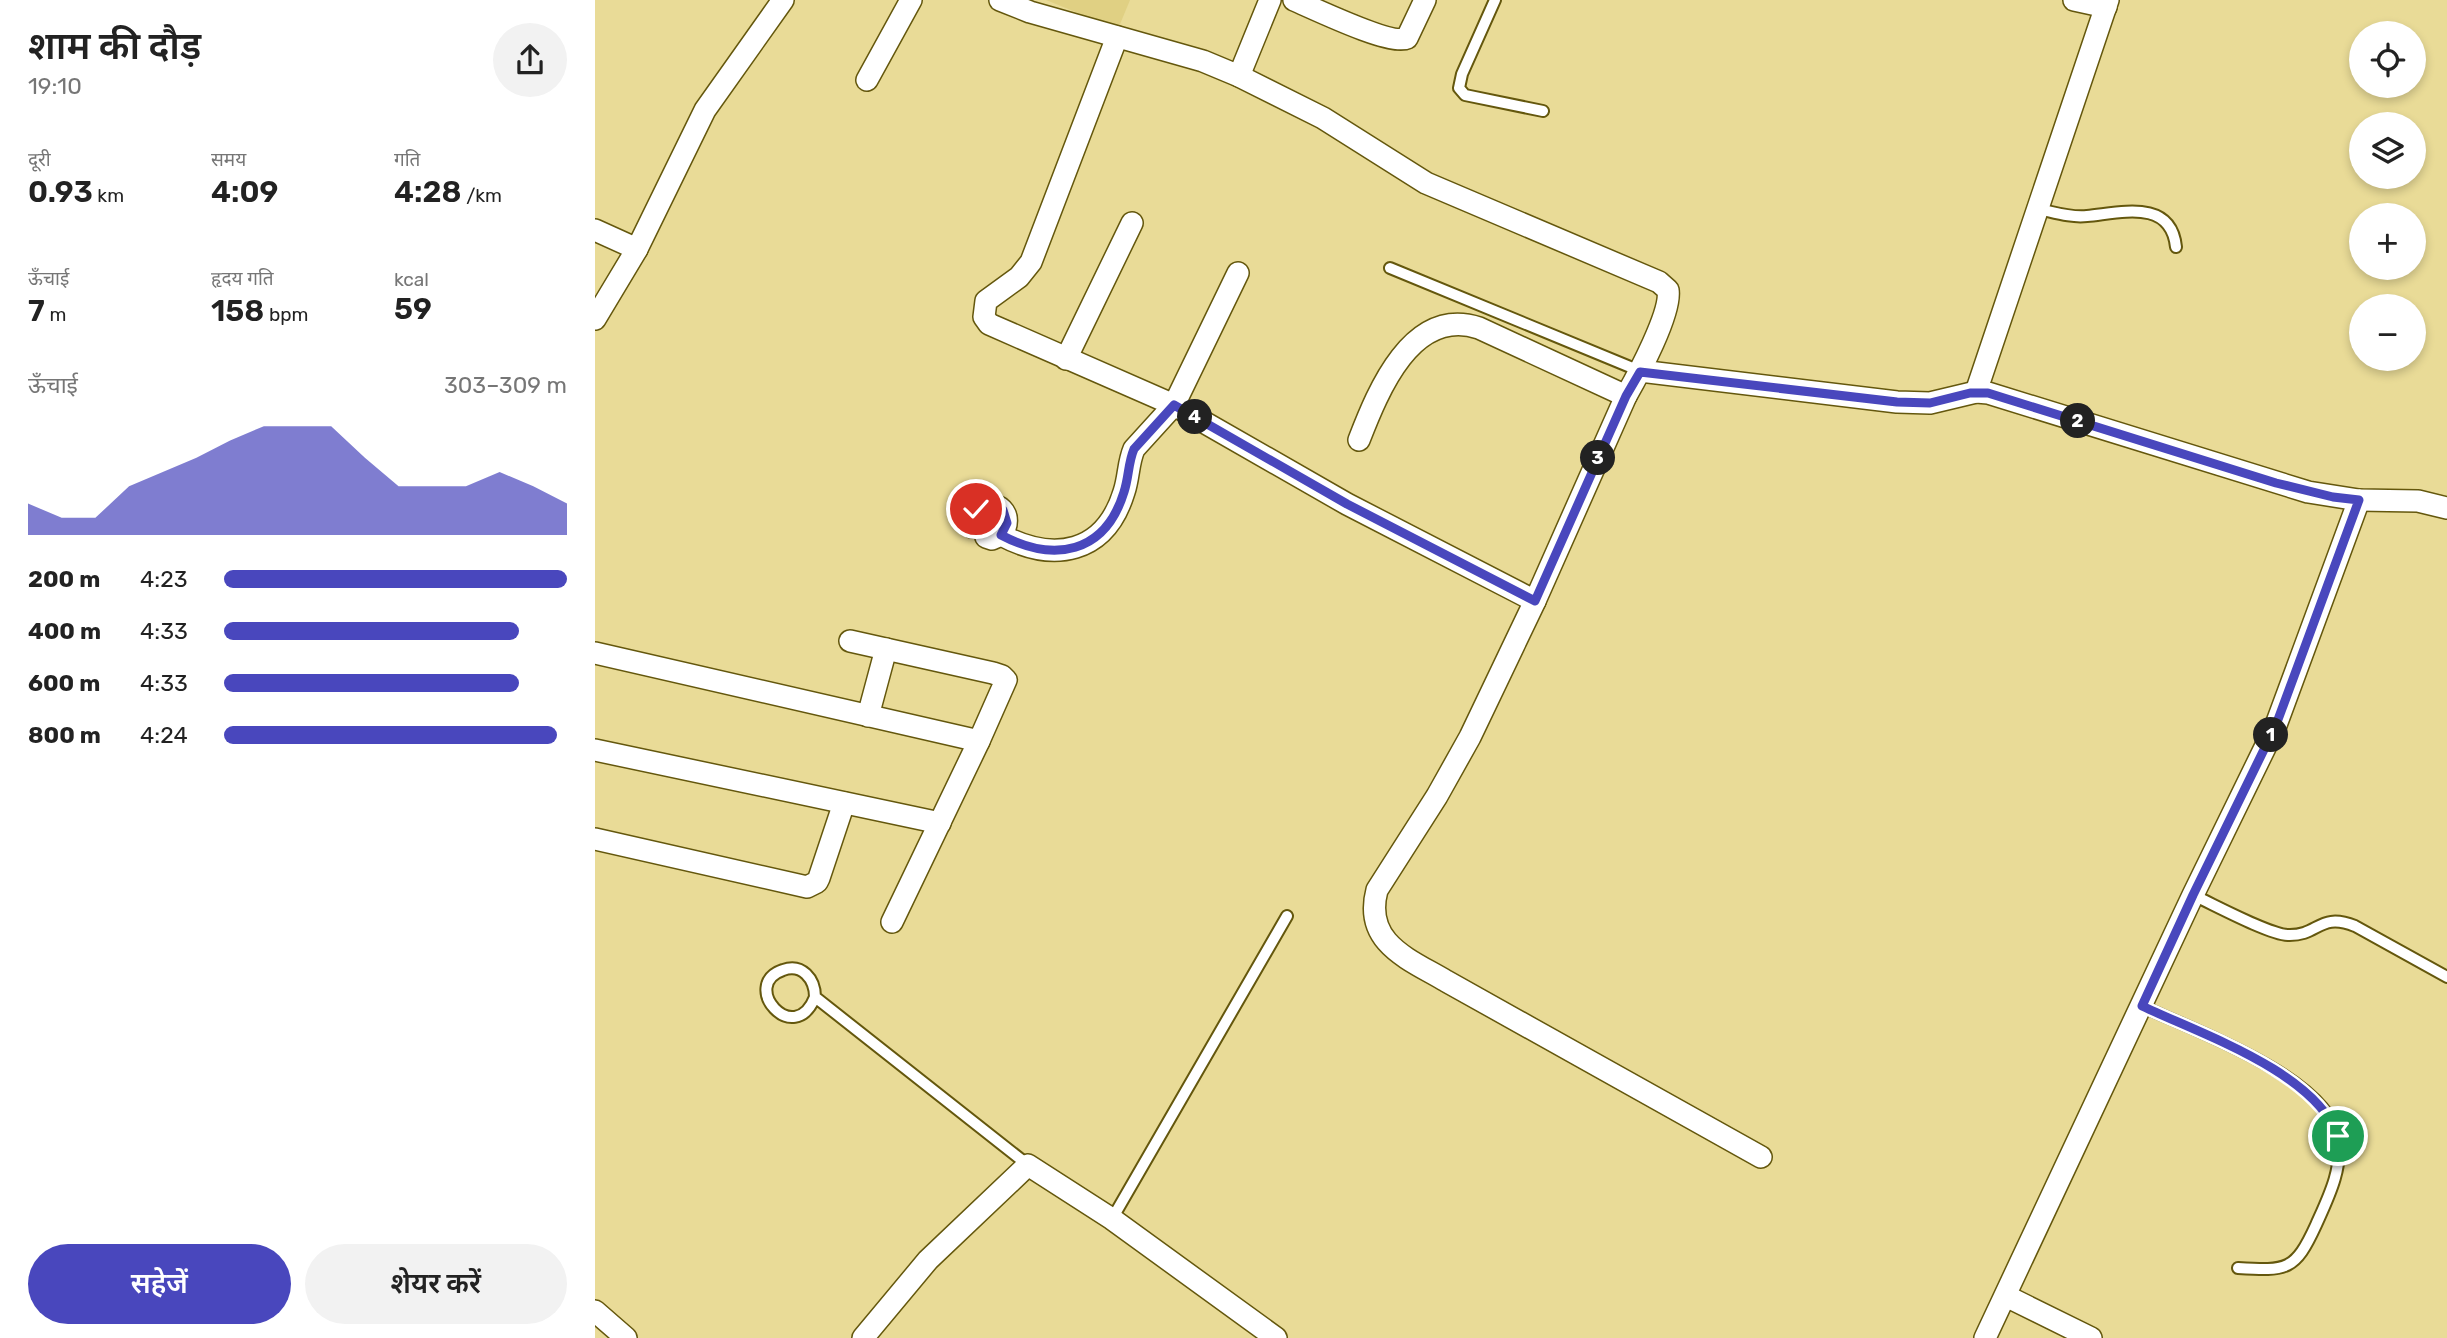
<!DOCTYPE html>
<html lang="hi">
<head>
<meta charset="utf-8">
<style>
  body { margin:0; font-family:Rubik,"Noto Sans Devanagari",sans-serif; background:#f2f2f2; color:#222; height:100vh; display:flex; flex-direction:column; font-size:26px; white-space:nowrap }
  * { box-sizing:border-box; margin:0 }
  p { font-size:23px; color:#767676 }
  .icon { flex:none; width:38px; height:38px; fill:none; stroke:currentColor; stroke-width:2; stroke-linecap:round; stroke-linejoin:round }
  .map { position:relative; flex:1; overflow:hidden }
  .panel { display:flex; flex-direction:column; background:#fff; width:595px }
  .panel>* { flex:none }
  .controls { position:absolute; left:1754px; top:21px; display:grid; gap:14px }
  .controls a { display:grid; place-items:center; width:77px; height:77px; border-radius:50%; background:#fff; box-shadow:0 4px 10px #0003; font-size:35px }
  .pin { position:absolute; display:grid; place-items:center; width:60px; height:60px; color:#fff; margin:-30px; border:4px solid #fff; border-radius:50%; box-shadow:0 2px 7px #0007 }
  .km { position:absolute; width:35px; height:35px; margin:-18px; border-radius:50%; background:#222; color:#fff; font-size:19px; line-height:35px; text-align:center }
  .round { display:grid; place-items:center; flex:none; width:74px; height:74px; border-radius:37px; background:#f2f2f2 }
  .overview { display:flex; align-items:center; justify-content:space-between; height:119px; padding:0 28px }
  h1 { font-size:38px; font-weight:600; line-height:52px }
  .metrics { display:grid; grid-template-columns:repeat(3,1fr); gap:10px; height:119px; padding:7px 28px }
  .metrics div { display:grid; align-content:center }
  .metrics b { font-size:30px; font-weight:600 }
  .metrics small { font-size:19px; font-weight:400 }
  .metrics p { font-size:19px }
  .chart { height:196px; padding:14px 28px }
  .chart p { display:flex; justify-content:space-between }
  .chart svg { width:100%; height:126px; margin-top:7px; fill:#4947bd; opacity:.7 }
  .button { display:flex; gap:14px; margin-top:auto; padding:14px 28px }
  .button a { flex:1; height:80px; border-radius:42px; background:#4947bd; color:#fff; font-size:28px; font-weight:600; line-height:80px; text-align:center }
  .button a+a { background:#f2f2f2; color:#222 }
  ul { padding:0 28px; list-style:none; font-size:23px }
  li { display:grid; grid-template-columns:112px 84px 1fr; align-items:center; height:52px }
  li i { height:18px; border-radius:9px; background:#4947bd }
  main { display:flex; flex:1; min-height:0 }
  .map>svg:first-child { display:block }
  .built { fill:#e0d083 }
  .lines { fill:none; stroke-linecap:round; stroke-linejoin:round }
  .service-casing { stroke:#64570d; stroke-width:14 }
  .minor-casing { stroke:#64570d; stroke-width:24 }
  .service { stroke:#fff; stroke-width:10 }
  .minor { stroke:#fff; stroke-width:21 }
  .route-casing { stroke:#fff; stroke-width:14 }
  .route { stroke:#4947bd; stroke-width:9 }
</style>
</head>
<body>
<main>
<section class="panel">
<div class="overview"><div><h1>शाम की दौड़</h1><p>19:10</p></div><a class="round"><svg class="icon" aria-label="share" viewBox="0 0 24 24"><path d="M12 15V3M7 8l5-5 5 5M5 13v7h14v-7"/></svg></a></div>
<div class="metrics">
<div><p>दूरी</p><b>0.93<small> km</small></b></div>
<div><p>समय</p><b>4:09</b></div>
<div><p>गति</p><b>4:28<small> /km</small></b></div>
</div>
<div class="metrics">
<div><p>ऊँचाई</p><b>7<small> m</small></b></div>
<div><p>हृदय गति</p><b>158<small> bpm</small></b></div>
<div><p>kcal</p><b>59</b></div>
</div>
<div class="chart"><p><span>ऊँचाई</span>303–309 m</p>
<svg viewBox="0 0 160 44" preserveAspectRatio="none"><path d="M0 44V33L10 38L20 38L30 27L40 22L50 17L60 11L70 6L80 6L90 6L100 17L110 27L120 27L130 27L140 22L150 27L160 33V44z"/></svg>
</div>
<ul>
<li><b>200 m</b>4:23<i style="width:100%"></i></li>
<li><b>400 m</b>4:33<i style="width:86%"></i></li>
<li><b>600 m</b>4:33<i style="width:86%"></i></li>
<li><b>800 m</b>4:24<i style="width:97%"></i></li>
</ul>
<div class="button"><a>सहेजें</a><a>शेयर करें</a></div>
</section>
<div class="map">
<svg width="1852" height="1338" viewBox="0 0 1852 1338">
  <rect width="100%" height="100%" fill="#e9db97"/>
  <polygon class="built" points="451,0 535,0 523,29"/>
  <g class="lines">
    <defs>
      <g id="service">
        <polyline points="900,0 867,74 864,88 870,95 948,111"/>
        <path d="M 1443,209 C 1458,212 1476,218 1492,216 C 1525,213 1576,198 1581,247"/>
        <polyline points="795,268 1045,371"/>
        <path d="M 1598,895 C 1618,904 1673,934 1693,935 C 1724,936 1724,912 1760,926 L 1852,977"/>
        <path d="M 220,997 C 199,1049 144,985 188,970 C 207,963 220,979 220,997 L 433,1165"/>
        <path d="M 1547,1006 C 1597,1030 1735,1078 1743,1139 C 1748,1169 1733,1198 1721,1225 C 1700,1271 1692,1271 1643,1268"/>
        <polyline points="517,1219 692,916"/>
      </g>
      <g id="minor">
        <path d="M 405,0 L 435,12 L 608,61 L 644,76 L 728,118 L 831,183 L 1064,282 L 1073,290 C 1077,312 1043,375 1031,396 L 940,601 L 875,737 L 842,796 L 782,890 C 768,943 814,959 851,981 L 1166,1157"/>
        <path d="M 699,0 C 718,8 796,46 812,38 L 830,0"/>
        <polyline points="1479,0 1511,7"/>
        <polyline points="1513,0 1381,392 1393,393 1713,492 1764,500 1823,501 1852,508"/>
        <polyline points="522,37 436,262 424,277 391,301 389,317 394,324 579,405 752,504 940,601"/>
        <polyline points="644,76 675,0"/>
        <polyline points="272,80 316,0"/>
        <polyline points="0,230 42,249"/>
        <polyline points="0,319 42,249 110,110 188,0"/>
        <polyline points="471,359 537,223"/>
        <polyline points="1045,371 1302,402 1335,403 1381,392"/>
        <path d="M 764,440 C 783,391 817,306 884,328 L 1031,396"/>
        <path d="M 377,527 L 375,521 L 381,509 C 402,496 421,515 406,535"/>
        <path d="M 391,537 L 397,539 L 406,535 C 459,563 510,554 529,492 C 534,477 533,463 539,449 L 579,405 L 643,273"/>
        <polyline points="255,641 398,673 407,676 411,680 384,741 297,922"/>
        <polyline points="0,653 384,741"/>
        <polyline points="273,716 291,649"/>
        <polyline points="0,750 345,823"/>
        <polyline points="0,839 212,887 222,882 224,878 249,803"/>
        <polyline points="1411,1296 1496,1338"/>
        <polyline points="0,1311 31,1338"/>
        <polyline points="268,1338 333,1260 433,1165 517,1219 681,1338"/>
        <polyline points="1390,1338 1598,895 1681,725 1764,500"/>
      </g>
    </defs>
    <use href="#service" class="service-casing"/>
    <use href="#minor" class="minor-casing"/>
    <use href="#service" class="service"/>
    <use href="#minor" class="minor"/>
  </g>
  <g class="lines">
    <defs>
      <path id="route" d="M 381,509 L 395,504 L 408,510 L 412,523 L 406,535 C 459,563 510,554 529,492 C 534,477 533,463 539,449 L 579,405 L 752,504 L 940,601 L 1031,396 L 1045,372 L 1302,402 L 1335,403 L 1375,393 L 1393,393 L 1681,483 L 1738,497 L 1764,500 L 1681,725 L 1598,895 L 1547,1006 C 1606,1034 1720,1072 1743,1136"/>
    </defs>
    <use href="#route" class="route-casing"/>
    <use href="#route" class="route"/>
  </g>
</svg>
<div class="controls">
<a><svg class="icon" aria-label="locate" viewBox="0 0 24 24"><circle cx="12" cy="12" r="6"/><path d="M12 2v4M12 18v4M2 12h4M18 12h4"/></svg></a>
<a><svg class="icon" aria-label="layers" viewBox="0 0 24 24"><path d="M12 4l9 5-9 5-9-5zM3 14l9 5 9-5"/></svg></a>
<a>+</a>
<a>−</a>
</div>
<div class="pin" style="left:1743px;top:1136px;background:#1e9e55"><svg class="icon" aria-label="arrive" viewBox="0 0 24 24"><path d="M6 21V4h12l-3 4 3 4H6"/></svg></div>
<div class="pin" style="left:381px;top:509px;background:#d93025"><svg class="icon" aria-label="check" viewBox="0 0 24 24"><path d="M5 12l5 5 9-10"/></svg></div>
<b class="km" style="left:1676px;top:735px">1</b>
<b class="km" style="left:1483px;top:421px">2</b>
<b class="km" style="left:1003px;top:458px">3</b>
<b class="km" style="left:600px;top:417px">4</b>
</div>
</main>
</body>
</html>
